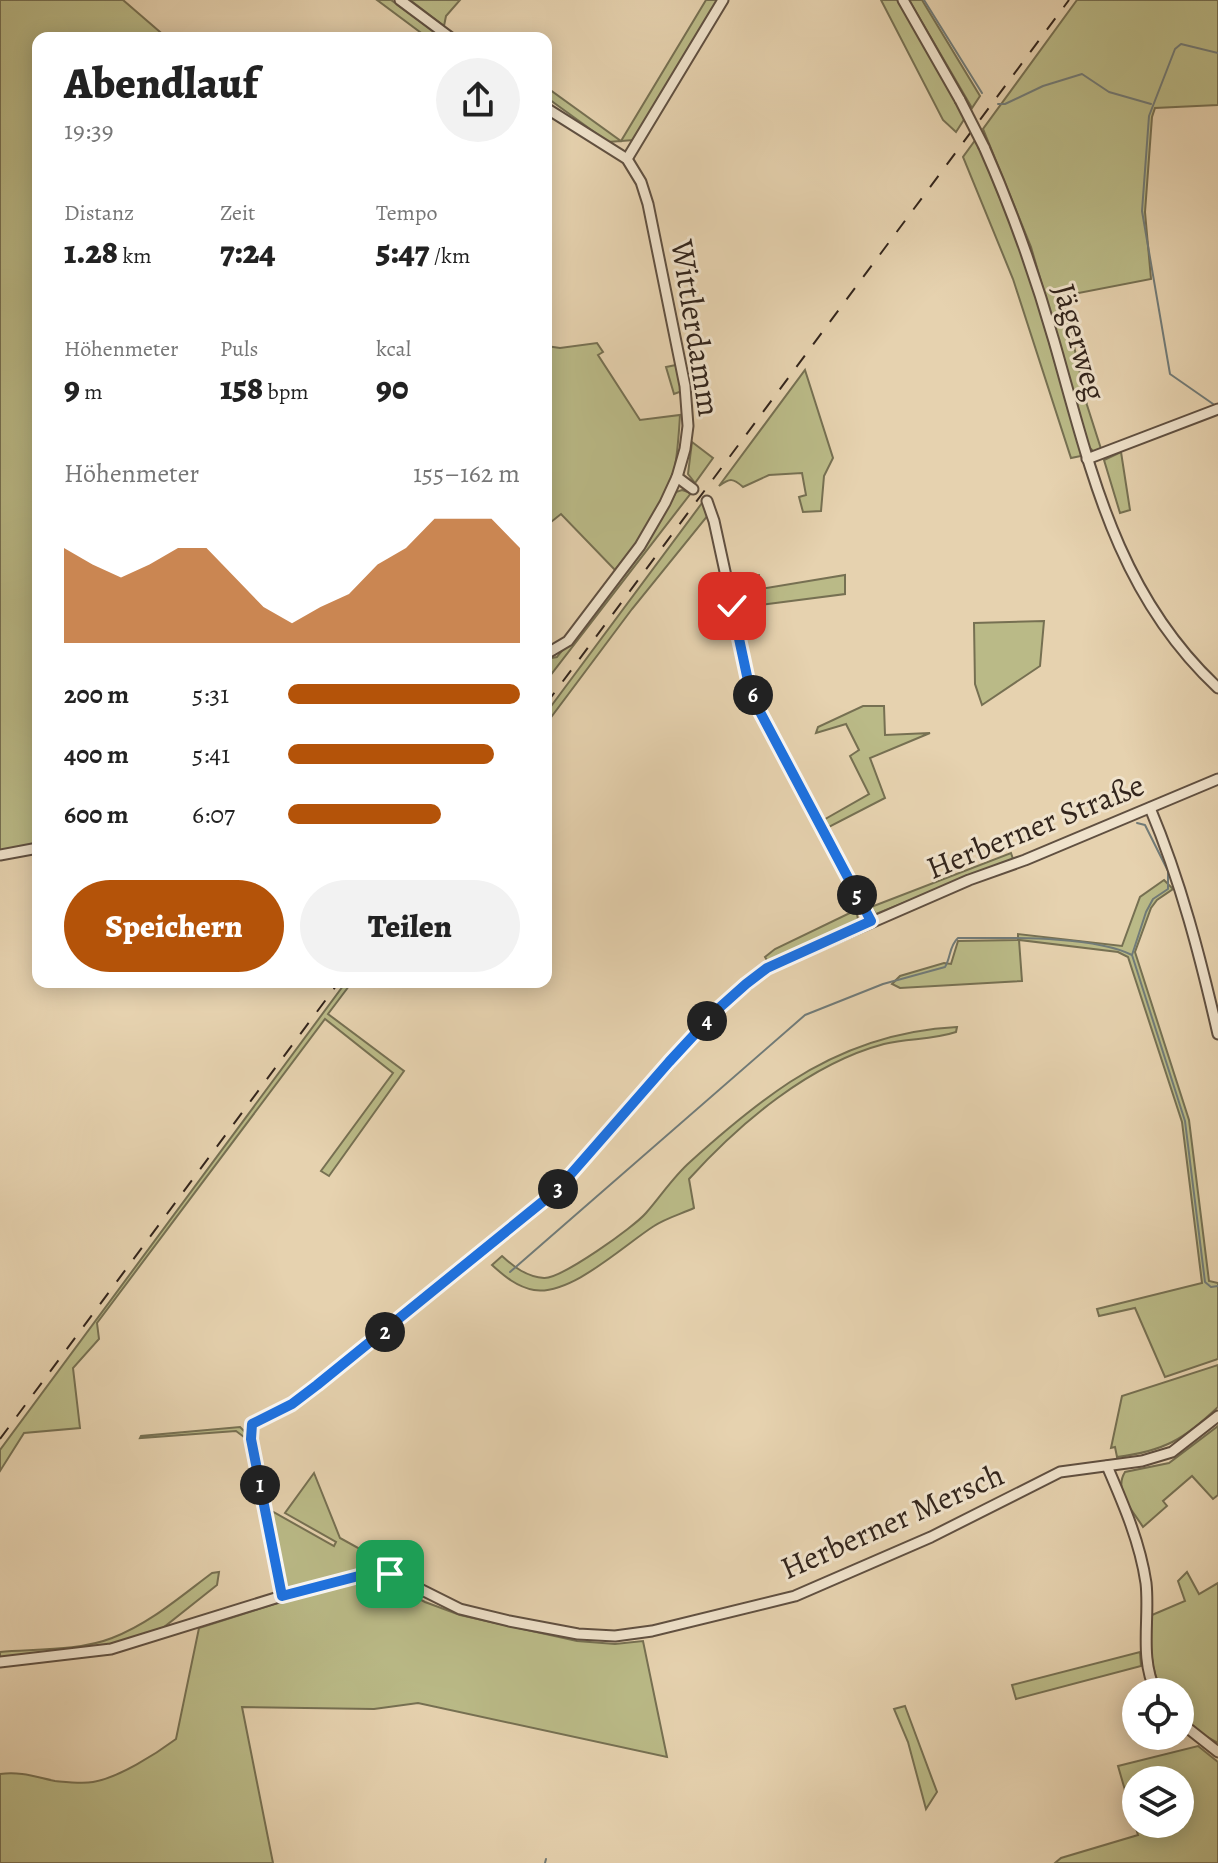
<!DOCTYPE html>
<html lang="de">
<head>
<meta charset="utf-8">
<style>
  body { margin:0; font-family:Alegreya,serif; background:#f2f2f2; color:#222; height:100vh; display:flex; flex-direction:column; font-size:30px; white-space:nowrap }
  * { box-sizing:border-box; margin:0 }
  p { font-size:26px; color:#767676 }
  .icon { flex:none; width:44px; height:44px; fill:none; stroke:currentColor; stroke-width:2; stroke-linecap:round; stroke-linejoin:round }
  .map { position:relative; flex:1; overflow:hidden }
  .drawer { position:absolute; left:32px; top:32px; width:520px; height:956px; display:flex; flex-direction:column; background:#fff; border-radius:16px; box-shadow:0 4px 20px #0003 }
  .drawer>* { flex:none }
  .controls { position:absolute; left:1122px; top:1678px; display:grid; gap:16px }
  .controls a { display:grid; place-items:center; width:72px; height:72px; border-radius:50%; background:#fff; box-shadow:0 4px 20px #0003; font-size:40px }
  .pin { position:absolute; display:grid; place-items:center; width:68px; height:68px; color:#fff; margin:-34px; border-radius:16px; box-shadow:0 4px 12px #0006 }
  .km { position:absolute; width:40px; height:40px; margin:-20px; border-radius:50%; background:#222; color:#fff; font-size:22px; line-height:40px; text-align:center }
  .round { display:grid; place-items:center; flex:none; width:84px; height:84px; border-radius:42px; background:#f2f2f2 }
  .overview { display:flex; align-items:center; justify-content:space-between; height:136px; padding:0 32px }
  h1 { font-size:44px; font-weight:800; line-height:60px }
  .stats { display:grid; grid-template-columns:repeat(3,1fr); gap:12px; height:136px; padding:8px 32px }
  .stats div { display:grid; align-content:center }
  .stats b { font-size:34px; font-weight:800 }
  .stats small { font-size:22px; font-weight:400 }
  .stats p { font-size:22px }
  .chart { height:224px; padding:16px 32px }
  .chart p { display:flex; justify-content:space-between }
  .chart svg { width:100%; height:144px; margin-top:8px; fill:#b45309; opacity:.7 }
  .cta { display:flex; gap:16px; margin-top:auto; padding:16px 32px }
  .cta a { flex:1; height:92px; border-radius:48px; background:#b45309; color:#fff; font-size:32px; font-weight:800; line-height:92px; text-align:center }
  .cta a+a { background:#f2f2f2; color:#222 }
  ul { padding:0 32px; list-style:none; font-size:26px }
  li { display:grid; grid-template-columns:128px 96px 1fr; align-items:center; height:60px }
  li i { height:20px; border-radius:10px; background:#b45309 }
  .map>svg:first-child { display:block }
  .green { fill:#baba87; stroke:#767052; stroke-width:2; fill-rule:evenodd }
  .lines { fill:none; stroke-linecap:round; stroke-linejoin:round }
  .stream { stroke:#717b78; stroke-width:2 }
  .street-casing { stroke:#605041; stroke-width:13 }
  .street { stroke:#efe2cb; stroke-width:9 }
  .rail { stroke:#33251c; stroke-width:2; stroke-dasharray:14 14; stroke-linecap:butt }
  .street-bridge-casing { stroke:#605041; stroke-width:13; stroke-linecap:butt }
  .street-bridge { stroke:#efe2cb; stroke-width:9 }
  .route-casing { stroke:#fff; stroke-width:16 }
  .route { stroke:#1a73e8; stroke-width:10 }
  .labels { text-anchor:middle; stroke-width:6; stroke-linejoin:round; paint-order:stroke }
  .street-label { font-size:32px; fill:#33251c; stroke:#efe2cb }
</style>
</head>
<body>
<div class="map">
<svg width="1218" height="1863" viewBox="0 0 1218 1863">
  <rect width="100%" height="100%" fill="#e6d2af"/>
  <filter id="stains"><feTurbulence type="fractalNoise" baseFrequency=".0025" numOctaves="4"/><feColorMatrix values="0 0 0 0 .2 0 0 0 0 .09 0 0 0 0 .02 0 0 0 .5 -.17"/></filter>
  <radialGradient id="worn" r=".72"><stop offset=".6" stop-color="#630" stop-opacity="0"/><stop offset="1" stop-color="#630" stop-opacity=".3"/></radialGradient>
  <g class="green">
    <polygon points="0,0 123,0 167,38 38,38 38,851 0,858"/>
    <polygon points="377,0 391,0 443,38 428,38"/>
    <polygon points="410,0 460,0 446,16 444,26"/>
    <polygon points="706,0 719,0 634,140 608,142 546,97 546,87 621,141"/>
    <polygon points="881,0 898,0 965,118 956,132 943,120"/>
    <polygon points="909,0 922,0 980,96 972,108"/>
    <polygon points="1077,0 1218,0 1218,105 1155,108 1152,117 1145,212 1151,279 1063,296 1087,405 1102,452 1095,453 1089,447 1031,247 983,129"/>
    <polygon points="976,139 1026,263 1080,448 1081,456 1071,458 1013,279 963,157"/>
    <path d="M 597,343 L 603,352 L 598,355 L 640,420 L 680,415 C 679,432 678,449 675,466 C 667,505 640,540 615,570 L 561,514 L 546,526 L 546,346 L 560,348 Z"/>
    <polygon points="676,365 682,391 674,394 666,367"/>
    <path d="M 805,370 L 833,458 L 824,476 L 821,511 L 803,512 L 799,497 L 806,495 L 802,473 L 769,475 L 743,487 C 733,478 730,478 719,486 Z"/>
    <polygon points="692,442 713,458 695,483 688,474"/>
    <polygon points="1121,452 1130,510 1120,513 1104,460"/>
    <path d="M 682,490 L 691,493 L 546,681 L 546,659 L 557,657 C 599,604 645,553 676,492 Z"/>
    <polygon points="702,503 709,514 632,609 546,724 546,713"/>
    <polygon points="759,575 761,589 845,575 845,594 736,608 732,578"/>
    <polygon points="1044,621 1040,666 982,705 975,684 974,623"/>
    <polygon points="863,706 884,706 885,735 930,733 870,758 885,798 825,829 820,822 869,794 850,756 859,750 846,724 816,733 818,727"/>
    <polygon points="1011,853 1013,859 876,914 871,907"/>
    <polygon points="1164,880 1173,889 1157,900 1151,908 1135,952 1189,1120 1209,1281 1218,1283 1218,1359 1165,1377 1135,1308 1099,1316 1097,1309 1202,1283 1182,1122 1128,957 1118,952 1019,940 1022,981 900,988 892,984 900,976 944,963 951,964 958,941 1018,940 1018,934 1122,946 1140,897"/>
    <polygon points="856,910 858,919 852,923 768,962 765,957 775,949"/>
    <polygon points="346,982 352,982 328,1014 404,1071 329,1176 321,1171 393,1073 325,1019 97,1323 99,1339 73,1368 80,1428 24,1433 0,1471 0,1450"/>
    <path d="M 957,1027 L 956,1032 C 932,1040 909,1038 884,1044 C 809,1064 740,1123 689,1179 L 694,1208 C 681,1214 666,1218 654,1226 C 624,1245 571,1296 534,1290 C 517,1287 504,1276 492,1265 L 502,1256 C 514,1267 527,1277 544,1278 C 561,1279 634,1227 646,1213 C 661,1196 673,1177 690,1162 C 721,1134 755,1105 790,1082 C 841,1049 896,1030 957,1027 Z"/>
    <path d="M 1218,1365 L 1218,1407 C 1184,1439 1165,1451 1117,1457 L 1115,1447 L 1111,1448 L 1122,1396 Z"/>
    <path d="M 1218,1426 L 1218,1495 L 1213,1499 L 1192,1476 L 1163,1501 L 1167,1506 L 1143,1527 C 1133,1511 1113,1491 1125,1472 L 1169,1463 Z"/>
    <polygon points="240,1427 248,1435 255,1486 244,1437 236,1431 140,1438 141,1436"/>
    <path d="M 314,1473 L 340,1538 L 378,1559 L 387,1582 L 425,1602 L 460,1615 L 577,1641 L 615,1644 L 643,1641 L 667,1757 L 418,1703 L 374,1709 L 242,1707 L 273,1863 L 0,1863 L 0,1774 C 20,1771 36,1777 55,1781 C 66,1782 82,1784 93,1782 C 118,1778 156,1754 176,1739 L 199,1628 L 287,1600 L 268,1509 L 334,1546 L 336,1542 L 285,1513 Z"/>
    <path d="M 219,1572 L 217,1585 L 159,1631 L 109,1646 L 0,1659 L 0,1652 C 35,1649 79,1651 112,1638 C 149,1624 180,1597 212,1573 Z"/>
    <path d="M 1187,1572 L 1199,1594 L 1218,1583 L 1218,1743 L 1205,1736 L 1180,1715 L 1180,1692 L 1163,1692 C 1149,1670 1150,1640 1152,1615 L 1185,1601 L 1178,1581 Z"/>
    <polygon points="1140,1652 1141,1666 1016,1699 1012,1685"/>
    <polygon points="905,1706 937,1792 926,1809 908,1742 894,1709"/>
    <path d="M 1198,1746 L 1218,1762 L 1218,1863 L 1055,1863 L 1061,1858 L 1138,1835 L 1118,1766 ZM 1180,1780 L 1180,1824 L 1136,1824 L 1136,1780 Z"/>
  </g>
  <g class="lines">
    <g class="stream">
      <polyline points="924,0 982,93"/>
      <polyline points="998,104 1005,104 1043,86 1082,74 1109,92 1151,104"/>
      <polyline points="1216,406 1170,374 1142,211 1149,116 1175,49 1181,44 1218,53"/>
      <polyline points="1137,823 1145,825 1168,871 1168,889 1153,899 1146,912 1132,955 1185,1121 1205,1282 1211,1287 1218,1286"/>
      <path d="M 510,1272 L 805,1015 L 883,984 L 945,967 C 951,957 949,946 958,938 C 1003,938 1093,935 1132,955"/>
      <polyline points="545,1863 546,1859"/>
    </g>
    <defs>
      <g id="street">
        <polyline points="400,0 451,38"/>
        <polyline points="903,0 960,100"/>
        <polyline points="546,108 627,159 641,182 648,204 685,386 688,426 685,449 677,477 665,503 640,546 568,641 546,654"/>
        <path d="M 984,147 C 1012,210 1035,275 1054,341 C 1091,470 1116,593 1218,688"/>
        <polyline points="627,159 723,0"/>
        <polyline points="1087,459 1218,409"/>
        <polyline points="677,477 693,489"/>
        <polyline points="707,501 714,521 751,691 759,710 871,921"/>
        <path d="M 1150,808 C 1181,882 1200,956 1218,1034"/>
        <polyline points="0,855 38,848"/>
        <path d="M 1107,1466 C 1123,1503 1140,1542 1146,1583 C 1150,1619 1139,1658 1156,1692"/>
        <polyline points="282,1596 251,1439 252,1424 292,1404 317,1385 557,1190 718,1009 767,968 969,880 1025,860 1218,779"/>
        <polyline points="0,1662 111,1649 282,1596 370,1573 390,1574 460,1609 509,1621 578,1634 615,1636 652,1631 795,1596 931,1537 1060,1472 1142,1461 1172,1452 1218,1416"/>
        <polyline points="1180,1722 1218,1752"/>
      </g>
    </defs>
    <use href="#street" class="street-casing"/>
    <use href="#street" class="street"/>
    <g class="rail">
      <polyline points="546,704 1069,0"/>
      <polyline points="0,1439 339,982"/>
    </g>
    <defs>
      <polyline id="street-bridge" points="960,100 984,147"/>
    </defs>
    <use href="#street-bridge" class="street-bridge-casing"/>
    <use href="#street-bridge" class="street-bridge"/>
  </g>
  <g class="lines">
    <defs>
      <polyline id="route" points="390,1574 370,1573 282,1596 251,1439 252,1424 292,1404 317,1385 557,1190 669,1062 718,1009 746,984 767,968 871,921 759,710 747,676 732,606"/>
    </defs>
    <use href="#route" class="route-casing"/>
    <use href="#route" class="route"/>
  </g>
  <g class="labels">
    <g class="street-label">
      <text transform="translate(696 328) rotate(81)" y="11">Wittlerdamm</text>
      <text transform="translate(1080 342) rotate(74)" y="11">Jägerweg</text>
      <text transform="translate(1035 826) rotate(-22)" y="11">Herberner Straße</text>
      <text transform="translate(892 1521) rotate(-24)" y="11">Herberner Mersch</text>
    </g>
  </g>
  <rect width="100%" height="100%" filter="url(#stains)"/>
  <rect width="100%" height="100%" fill="url(#worn)"/>
</svg>
<div class="controls">
<a><svg class="icon" aria-label="locate" viewBox="0 0 24 24"><circle cx="12" cy="12" r="6"/><path d="M12 2v4M12 18v4M2 12h4M18 12h4"/></svg></a>
<a><svg class="icon" aria-label="layers" viewBox="0 0 24 24"><path d="M12 4l9 5-9 5-9-5zM3 14l9 5 9-5"/></svg></a>
</div>
<div class="pin" style="left:390px;top:1574px;background:#1e9e55"><svg class="icon" aria-label="arrive" viewBox="0 0 24 24"><path d="M6 21V4h12l-3 4 3 4H6"/></svg></div>
<div class="pin" style="left:732px;top:606px;background:#d93025"><svg class="icon" aria-label="check" viewBox="0 0 24 24"><path d="M5 12l5 5 9-10"/></svg></div>
<b class="km" style="left:260px;top:1485px">1</b>
<b class="km" style="left:385px;top:1332px">2</b>
<b class="km" style="left:558px;top:1189px">3</b>
<b class="km" style="left:707px;top:1021px">4</b>
<b class="km" style="left:857px;top:895px">5</b>
<b class="km" style="left:753px;top:695px">6</b>
<section class="drawer">
<div class="overview"><div><h1>Abendlauf</h1><p>19:39</p></div><a class="round"><svg class="icon" aria-label="share" viewBox="0 0 24 24"><path d="M12 15V3M7 8l5-5 5 5M5 13v7h14v-7"/></svg></a></div>
<div class="stats">
<div><p>Distanz</p><b>1.28<small> km</small></b></div>
<div><p>Zeit</p><b>7:24</b></div>
<div><p>Tempo</p><b>5:47<small> /km</small></b></div>
</div>
<div class="stats">
<div><p>Höhenmeter</p><b>9<small> m</small></b></div>
<div><p>Puls</p><b>158<small> bpm</small></b></div>
<div><p>kcal</p><b>90</b></div>
</div>
<div class="chart"><p><span>Höhenmeter</span>155–162 m</p>
<svg viewBox="0 0 160 44" preserveAspectRatio="none"><path d="M0 44V15L10 20L20 24L30 20L40 15L50 15L60 24L70 33L80 38L90 33L100 29L110 20L120 15L130 6L140 6L150 6L160 15V44z"/></svg>
</div>
<ul>
<li><b>200 m</b>5:31<i style="width:100%"></i></li>
<li><b>400 m</b>5:41<i style="width:89%"></i></li>
<li><b>600 m</b>6:07<i style="width:66%"></i></li>
</ul>
<div class="cta"><a>Speichern</a><a>Teilen</a></div>
</section>
</div>
</body>
</html>
